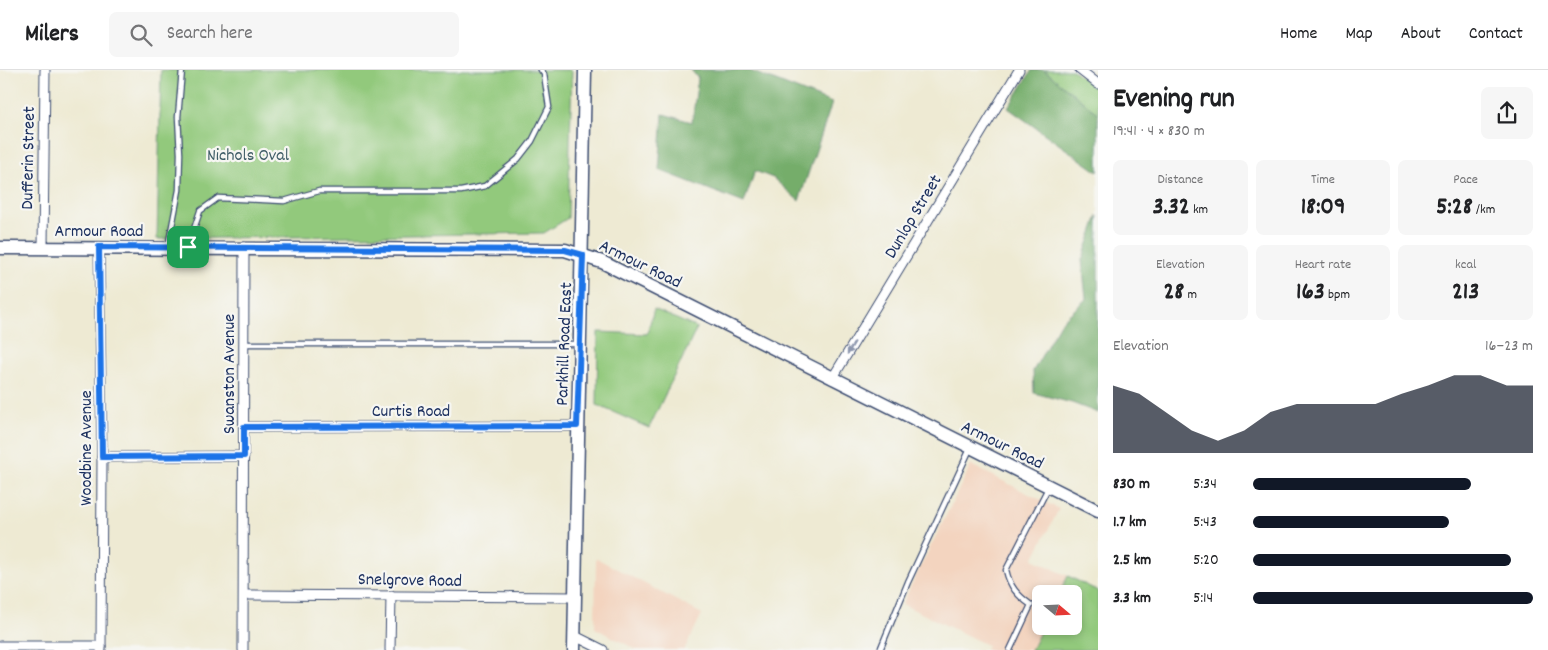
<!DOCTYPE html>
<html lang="en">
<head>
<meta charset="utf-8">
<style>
  body { margin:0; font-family:Dekko,sans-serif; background:#f6f6f6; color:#202124; height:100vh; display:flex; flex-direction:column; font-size:19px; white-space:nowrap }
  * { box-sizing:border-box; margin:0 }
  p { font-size:16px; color:#757577 }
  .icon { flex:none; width:28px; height:28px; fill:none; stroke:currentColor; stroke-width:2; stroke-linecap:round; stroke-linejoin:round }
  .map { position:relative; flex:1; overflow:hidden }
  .drawer { display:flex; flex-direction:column; background:#fff; width:450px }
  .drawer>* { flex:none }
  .needle { width:32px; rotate:109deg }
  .tools { position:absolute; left:1032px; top:515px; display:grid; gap:10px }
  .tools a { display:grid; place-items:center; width:50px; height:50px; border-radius:8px; background:#fff; box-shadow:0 2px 8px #0003; font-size:25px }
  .pin { position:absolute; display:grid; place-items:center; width:42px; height:42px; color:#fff; margin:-21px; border-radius:10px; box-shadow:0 2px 8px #0006 }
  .round { display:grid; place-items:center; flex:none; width:52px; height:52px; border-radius:8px; background:#f6f6f6 }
  .headline { display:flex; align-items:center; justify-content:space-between; height:85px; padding:0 15px }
  h1 { font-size:28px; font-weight:700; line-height:38px }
  .stats { display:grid; grid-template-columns:repeat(3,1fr); gap:8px; height:85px; padding:5px 15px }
  .stats div { display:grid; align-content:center; border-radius:8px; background:#f6f6f6; text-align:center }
  .stats b { font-size:25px; font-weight:700 }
  .stats small { font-size:14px; font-weight:400 }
  .stats p { font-size:14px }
  .chart { height:140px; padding:10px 15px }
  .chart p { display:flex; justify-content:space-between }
  .chart svg { width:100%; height:90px; margin-top:5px; fill:#111827; opacity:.7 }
  ul { padding:0 15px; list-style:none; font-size:16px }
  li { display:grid; grid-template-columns:80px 60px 1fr; align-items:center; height:38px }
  li i { height:12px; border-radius:6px; background:#111827 }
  header { display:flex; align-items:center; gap:30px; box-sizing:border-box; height:70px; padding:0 25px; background:#fff; border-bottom:1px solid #e0e0e0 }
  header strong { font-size:24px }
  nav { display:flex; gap:28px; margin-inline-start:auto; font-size:18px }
  .search { width:350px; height:45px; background:#f6f6f6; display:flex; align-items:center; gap:12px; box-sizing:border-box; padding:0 18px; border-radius:8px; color:#757577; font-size:19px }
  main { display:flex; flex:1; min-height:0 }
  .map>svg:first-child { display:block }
  .built { fill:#f3d4bf }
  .green { fill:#92c97b; stroke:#567c6c }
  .forest { fill:#75ad6b; stroke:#486e64 }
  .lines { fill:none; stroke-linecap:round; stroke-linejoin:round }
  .service-casing { stroke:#3b4b70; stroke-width:7 }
  .minor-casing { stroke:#3b4b70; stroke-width:11 }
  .secondary-casing { stroke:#3b4b70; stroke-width:15 }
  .service { stroke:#fff; stroke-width:4.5 }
  .minor { stroke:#fff; stroke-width:9 }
  .secondary { stroke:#fff; stroke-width:12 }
  .oneway { fill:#8d97ae }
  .route-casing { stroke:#fff; stroke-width:10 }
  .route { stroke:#1a73e8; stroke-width:6 }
  .labels { text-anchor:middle; stroke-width:4.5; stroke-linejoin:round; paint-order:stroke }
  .park-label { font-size:18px; fill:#3f5d67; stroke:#f6f6f2 }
  .street-label { font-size:18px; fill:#1b2f5e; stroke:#f6f6f2 }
</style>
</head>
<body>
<header>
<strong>Milers</strong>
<div class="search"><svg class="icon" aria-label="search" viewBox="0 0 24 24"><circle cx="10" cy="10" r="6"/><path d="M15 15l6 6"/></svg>Search here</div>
<nav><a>Home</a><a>Map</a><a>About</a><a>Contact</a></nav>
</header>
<main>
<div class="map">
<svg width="1098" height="580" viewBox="0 0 1098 580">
  <rect width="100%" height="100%" fill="#f6f6f2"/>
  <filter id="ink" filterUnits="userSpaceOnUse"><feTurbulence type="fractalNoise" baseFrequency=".02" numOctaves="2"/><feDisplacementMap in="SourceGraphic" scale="10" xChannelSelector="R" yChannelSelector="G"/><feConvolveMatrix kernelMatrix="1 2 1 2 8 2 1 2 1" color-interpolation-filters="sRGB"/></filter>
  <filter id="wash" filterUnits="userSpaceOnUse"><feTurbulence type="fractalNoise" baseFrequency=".0096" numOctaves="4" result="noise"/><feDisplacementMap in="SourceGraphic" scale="20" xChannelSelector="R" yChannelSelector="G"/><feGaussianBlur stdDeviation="1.12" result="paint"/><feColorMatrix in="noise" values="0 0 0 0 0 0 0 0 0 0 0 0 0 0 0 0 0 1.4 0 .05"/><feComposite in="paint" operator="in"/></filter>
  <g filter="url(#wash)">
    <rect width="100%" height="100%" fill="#eeead3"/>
    <g class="built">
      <polygon points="971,395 1059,439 1033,489 1068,506 1059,524 1041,524 1043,556 1031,580 985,580 987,575 902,534"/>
      <polygon points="596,488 702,544 684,580 637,580 595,558"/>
    </g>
    <g class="green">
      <polygon points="161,0 572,0 568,148 544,163 157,169"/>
      <polygon points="1044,0 1073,0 1098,20 1098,44"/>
      <polygon points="654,239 697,258 649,358 597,335 598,262 647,264"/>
      <polygon points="1068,506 1098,521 1098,580 1031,580 1043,556 1074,556 1074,524 1059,524"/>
    </g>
    <g class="forest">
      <polygon points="691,0 748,0 832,33 799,131 773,108 755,101 744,133 659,100 663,44 692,52 698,8"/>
      <polygon points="1032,0 1044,0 1098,44 1098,102 1008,38"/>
      <polygon points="1098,146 1098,343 1072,333 1034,323 1033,301 1060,253 1086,229 1082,190"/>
    </g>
  </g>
  <g filter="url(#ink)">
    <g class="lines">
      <defs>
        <g id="service">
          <polyline points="168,177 179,120 180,84 178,47 182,0"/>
          <polyline points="188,177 200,141 218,128 284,131 319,121 461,121 485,116 518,89 532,71 549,37 544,4 541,0"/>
          <polyline points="244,274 578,274"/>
          <polyline points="880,580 908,512 970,379"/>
          <path d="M 1010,580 L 1031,535 C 1017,525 1010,517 1006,500 L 1048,418"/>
        </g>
        <g id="minor">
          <polyline points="1080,0 1098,14"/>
          <polyline points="43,177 45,0"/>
          <polyline points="99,177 102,387 101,580"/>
          <polyline points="832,309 1019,0"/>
          <polyline points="244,357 577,356"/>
          <polyline points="102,387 244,386"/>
          <polyline points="244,525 575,527"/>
          <polyline points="575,566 603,580"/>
          <polyline points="0,576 101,576"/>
          <polyline points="243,580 244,177"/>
          <polyline points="390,580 391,525"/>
        </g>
        <g id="secondary">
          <polyline points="0,178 565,180 602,192 1098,441"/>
          <polyline points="574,580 585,0"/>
        </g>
      </defs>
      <use href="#service" class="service-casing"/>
      <use href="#minor" class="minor-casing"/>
      <use href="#secondary" class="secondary-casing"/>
      <use href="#service" class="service"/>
      <use href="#minor" class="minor"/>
      <use href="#secondary" class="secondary"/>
    </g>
    <defs><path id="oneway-solid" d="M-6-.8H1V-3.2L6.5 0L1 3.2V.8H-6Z" transform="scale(1.25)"/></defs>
    <use class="oneway" href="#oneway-solid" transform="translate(851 278) rotate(121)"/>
  </g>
  <g class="lines" filter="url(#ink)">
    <defs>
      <polygon id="route" points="99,177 565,180 583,185 577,356 244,357 244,386 102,387"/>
    </defs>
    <use href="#route" class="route-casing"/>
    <use href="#route" class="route"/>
  </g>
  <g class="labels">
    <g class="park-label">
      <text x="248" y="90">Nichols Oval</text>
    </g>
    <g class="street-label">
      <text transform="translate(27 88) rotate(-89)" y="6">Dufferin Street</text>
      <text transform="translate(912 146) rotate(-59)" y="6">Dunlop Street</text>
      <text x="99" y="166">Armour Road</text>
      <text transform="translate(641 193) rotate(26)" y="6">Armour Road</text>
      <text transform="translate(563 274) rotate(-88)" y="6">Parkhill Road East</text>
      <text transform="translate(228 304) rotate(-90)" y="6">Swanston Avenue</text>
      <text x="411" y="346">Curtis Road</text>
      <text transform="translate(1003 374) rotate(26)" y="6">Armour Road</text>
      <text transform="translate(85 378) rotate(-90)" y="6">Woodbine Avenue</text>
      <text transform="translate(410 509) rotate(1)" y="6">Snelgrove Road</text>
    </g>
  </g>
</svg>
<div class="tools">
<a><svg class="needle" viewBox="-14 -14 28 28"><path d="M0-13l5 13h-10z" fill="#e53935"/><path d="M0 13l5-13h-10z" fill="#757577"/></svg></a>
</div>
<div class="pin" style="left:188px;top:177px;background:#1e9e55"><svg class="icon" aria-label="arrive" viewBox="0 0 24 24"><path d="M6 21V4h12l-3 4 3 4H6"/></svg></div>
</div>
<section class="drawer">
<div class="headline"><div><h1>Evening run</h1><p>19:41 · 4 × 830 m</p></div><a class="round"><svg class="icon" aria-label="share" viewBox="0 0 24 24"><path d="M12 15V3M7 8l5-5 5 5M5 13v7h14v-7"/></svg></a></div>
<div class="stats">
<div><p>Distance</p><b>3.32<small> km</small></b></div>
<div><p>Time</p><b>18:09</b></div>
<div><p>Pace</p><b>5:28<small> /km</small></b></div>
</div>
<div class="stats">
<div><p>Elevation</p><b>28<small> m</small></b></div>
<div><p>Heart rate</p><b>163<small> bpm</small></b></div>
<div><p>kcal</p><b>213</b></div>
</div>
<div class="chart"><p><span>Elevation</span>16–23 m</p>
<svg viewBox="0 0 160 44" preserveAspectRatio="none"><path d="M0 44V11L10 15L20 24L30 33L40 38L50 33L60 24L70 20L80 20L90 20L100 20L110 15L120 11L130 6L140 6L150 11L160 11V44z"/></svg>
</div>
<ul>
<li><b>830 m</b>5:34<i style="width:78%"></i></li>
<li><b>1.7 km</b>5:43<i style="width:70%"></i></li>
<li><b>2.5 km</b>5:20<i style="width:92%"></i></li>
<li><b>3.3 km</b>5:14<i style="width:100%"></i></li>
</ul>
</section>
</main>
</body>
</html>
